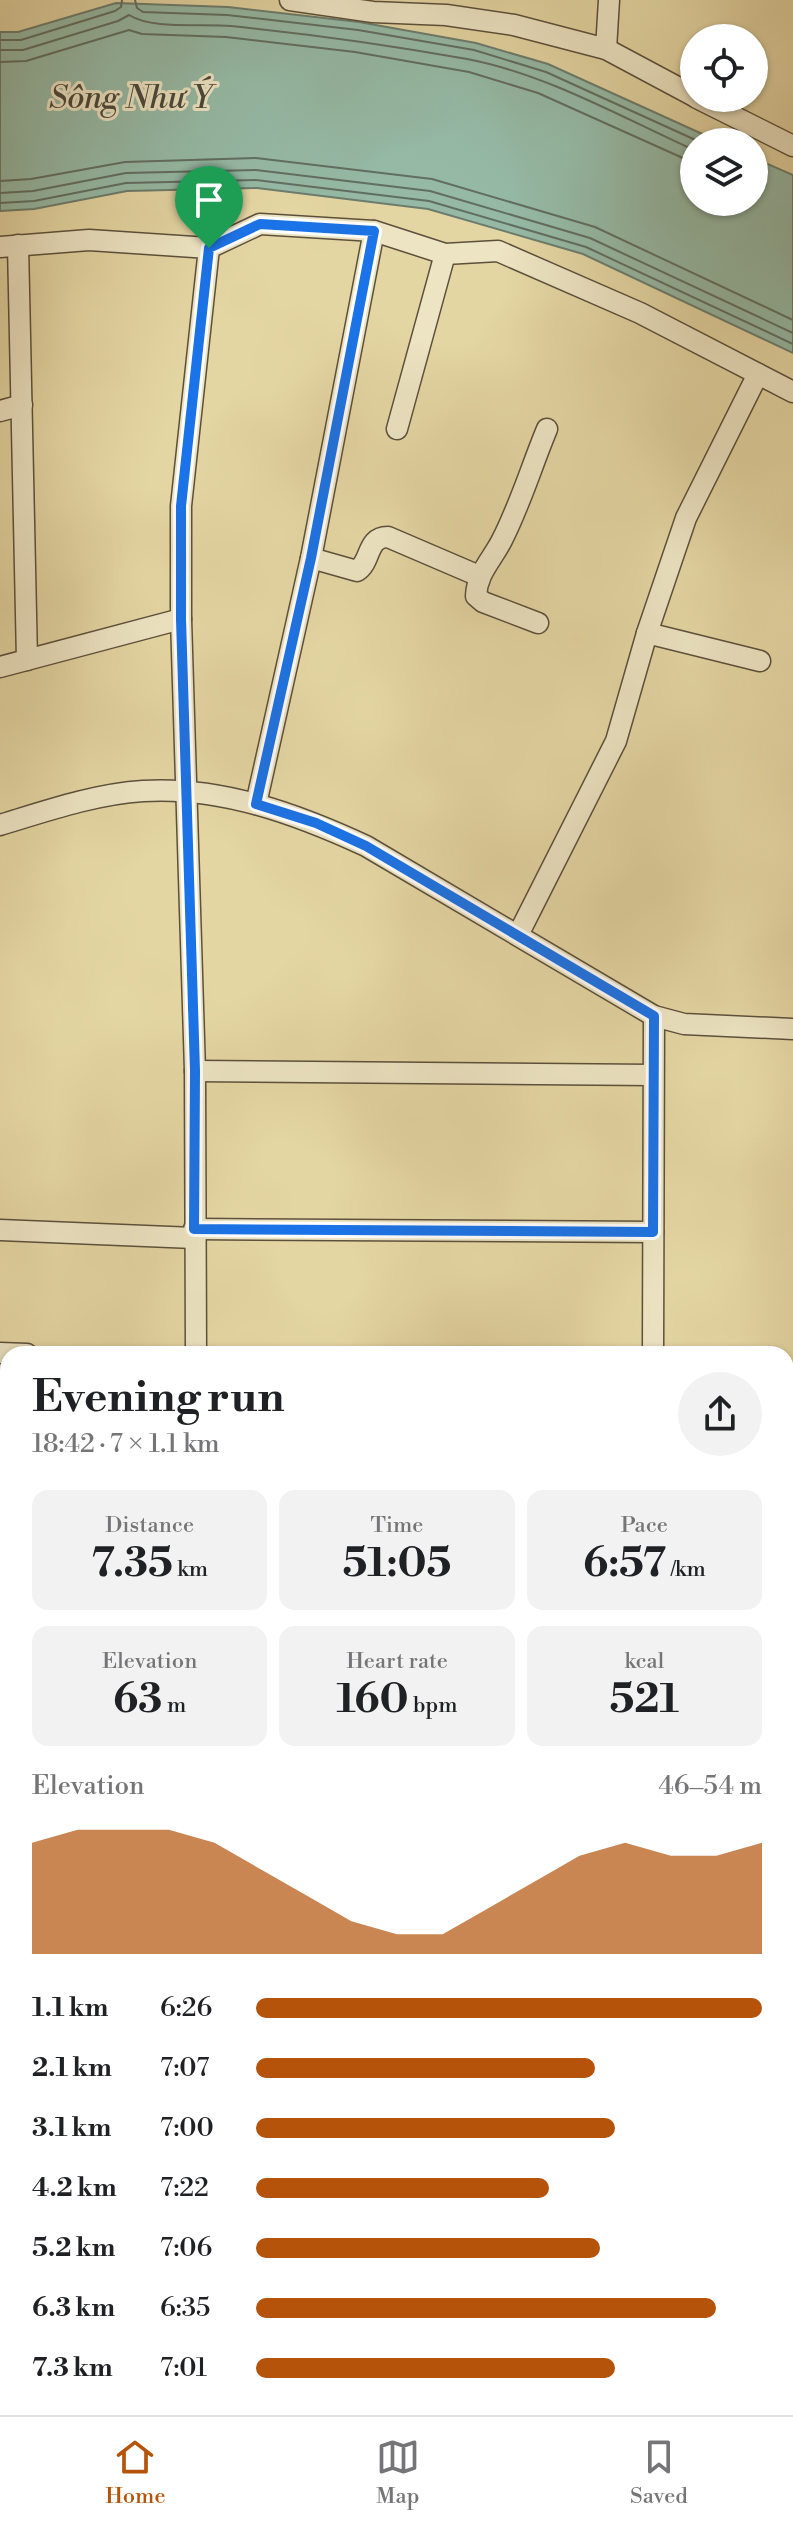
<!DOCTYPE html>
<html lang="en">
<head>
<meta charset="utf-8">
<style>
  body { margin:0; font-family:"Libre Bodoni",serif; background:#f2f2f2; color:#202124; height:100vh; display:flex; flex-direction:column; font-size:30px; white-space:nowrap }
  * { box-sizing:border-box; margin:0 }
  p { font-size:26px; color:#757577 }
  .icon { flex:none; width:44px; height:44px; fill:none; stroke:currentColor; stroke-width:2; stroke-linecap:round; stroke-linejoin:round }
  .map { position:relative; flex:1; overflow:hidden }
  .panel { position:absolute; left:0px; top:1346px; width:794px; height:1070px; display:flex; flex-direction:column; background:#fff; border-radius:24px 24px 0 0; box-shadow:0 2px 6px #0004 }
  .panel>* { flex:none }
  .buttons { position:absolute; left:680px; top:24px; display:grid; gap:16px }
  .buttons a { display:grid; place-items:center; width:88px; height:88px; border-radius:50%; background:#fff; box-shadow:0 2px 6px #0004; font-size:40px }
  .pin { position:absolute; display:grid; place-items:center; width:68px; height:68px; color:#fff; margin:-82px -34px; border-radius:50% 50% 50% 0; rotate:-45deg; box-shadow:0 0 8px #0007 }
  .pin .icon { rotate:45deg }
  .round { display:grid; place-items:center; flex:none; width:84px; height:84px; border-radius:42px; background:#f2f2f2 }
  .overview { display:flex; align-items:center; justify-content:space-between; height:136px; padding:0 32px }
  h1 { font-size:44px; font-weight:700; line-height:60px }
  .stats { display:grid; grid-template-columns:repeat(3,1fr); gap:12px; height:136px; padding:8px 32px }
  .stats div { display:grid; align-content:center; border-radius:16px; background:#f2f2f2; text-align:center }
  .stats b { font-size:40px; font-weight:700 }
  .stats small { font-size:22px; font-weight:400 }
  .stats p { font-size:22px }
  .chart { height:224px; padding:16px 32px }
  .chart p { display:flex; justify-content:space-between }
  .chart svg { width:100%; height:144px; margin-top:8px; fill:#b45309; opacity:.7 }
  ul { padding:0 32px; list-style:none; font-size:26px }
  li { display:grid; grid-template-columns:128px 96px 1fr; align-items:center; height:60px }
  li i { height:20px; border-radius:10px; background:#b45309 }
  .tab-bar { display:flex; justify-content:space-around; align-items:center; height:112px; border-top:2px solid #e0e0e0; background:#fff; font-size:22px; color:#757577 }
  .tab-bar a { display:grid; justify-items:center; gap:4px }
  .tab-bar .on { color:#b45309 }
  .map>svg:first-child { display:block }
  .water { fill:#95b9a5; stroke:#6c7d6d; stroke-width:2 }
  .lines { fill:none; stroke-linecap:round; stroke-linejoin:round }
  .shore { stroke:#626e60; stroke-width:2 }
  .minor-casing { stroke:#5c503c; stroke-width:23 }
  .minor { stroke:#ede4c3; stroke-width:20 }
  .route-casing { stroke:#fff; stroke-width:16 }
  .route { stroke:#1a73e8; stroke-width:10 }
  .labels { text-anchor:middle; stroke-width:6; stroke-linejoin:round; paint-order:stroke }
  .water-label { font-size:32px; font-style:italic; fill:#48483d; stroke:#ede4c3 }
</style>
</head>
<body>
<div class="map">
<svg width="793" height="2415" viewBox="0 0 793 2415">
  <rect width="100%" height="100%" fill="#e4d6a3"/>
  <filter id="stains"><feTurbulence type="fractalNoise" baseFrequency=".0025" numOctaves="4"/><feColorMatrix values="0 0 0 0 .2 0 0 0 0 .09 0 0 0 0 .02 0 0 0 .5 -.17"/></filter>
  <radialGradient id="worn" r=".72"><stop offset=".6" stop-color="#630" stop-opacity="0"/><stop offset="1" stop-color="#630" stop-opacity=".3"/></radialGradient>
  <polygon class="water" points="116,3 228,7 359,22 476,43 548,64 720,142 694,142 694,202 754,202 754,158 793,175 793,353 583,254 428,209 257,188 127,191 34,209 0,211 0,32 18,32"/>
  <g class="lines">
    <g class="shore">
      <polyline points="135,0 137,8 143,12 227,15 358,30 474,50 546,72 700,142"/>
      <polyline points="0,40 21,40 115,11 121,7 122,0"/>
      <path d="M 0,50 L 23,50 L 118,21 L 129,15 C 153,30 201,23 231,26 C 310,34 389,45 467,59 C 546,74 621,117 694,150"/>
      <polyline points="0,62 26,61 129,30 142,34 226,37 355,52 469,72 538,93 694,163"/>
      <polyline points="0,181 31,179 125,162 256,158 432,179 595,227 793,320"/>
      <polyline points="0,193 33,191 126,173 256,170 430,191 590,238 793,333"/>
      <polyline points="0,203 34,201 126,183 256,180 429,201 586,247 793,344"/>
    </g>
    <defs>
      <g id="minor">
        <polyline points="290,0 373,12 446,15 514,25 606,49 694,96"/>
        <polyline points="606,49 609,0"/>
        <polyline points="697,98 793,146"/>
        <polyline points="18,245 27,660"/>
        <polyline points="0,247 89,240 209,248 260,224 374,231 445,254 498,251 640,313 793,392"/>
        <polyline points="0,411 22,405"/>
        <polyline points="397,429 445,254"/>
        <path d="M 311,558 L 357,571 C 372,561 366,537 388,537 L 479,576"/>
        <path d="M 538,623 L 483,602 L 476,596 C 477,573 492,560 502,540 C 520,505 532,465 547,429"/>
        <polyline points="647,633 760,661"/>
        <polyline points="0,667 181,619"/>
        <polyline points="256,804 311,558 374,231"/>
        <path d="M 0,825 C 46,811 95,794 143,791 C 220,786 297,814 366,846 L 654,1016 L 684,1024 L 793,1029"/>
        <polyline points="518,935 616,741 647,633 686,518 758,374"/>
        <polyline points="195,1071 653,1075"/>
        <polyline points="194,1229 653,1232"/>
        <polyline points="0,1230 194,1238"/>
        <polyline points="0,1353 27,1354"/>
        <polyline points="196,1354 195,1071 181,619 181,506 209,248"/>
        <polyline points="653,1354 654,1016"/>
        <polyline points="786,1396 793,1396"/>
        <polyline points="0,1407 8,1408"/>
        <polyline points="0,1631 8,1631"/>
        <polyline points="0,1737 8,1737"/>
        <polyline points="0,1785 8,1785"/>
        <polyline points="786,1933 793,1933"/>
        <polyline points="0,1934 8,1934"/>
        <polyline points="786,1989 793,1988"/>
        <polyline points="0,2063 8,2063"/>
        <polyline points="786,2344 793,2344"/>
        <polyline points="495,2408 500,2415"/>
        <polyline points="136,2415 141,2408"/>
      </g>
    </defs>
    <use href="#minor" class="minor-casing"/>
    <use href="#minor" class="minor"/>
  </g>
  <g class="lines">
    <defs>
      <polygon id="route" points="260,224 374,231 311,558 256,804 316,823 366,846 654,1016 653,1232 194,1229 195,1071 181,619 181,506 209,248"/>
    </defs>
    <use href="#route" class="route-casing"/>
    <use href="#route" class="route"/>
  </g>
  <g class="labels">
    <g class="water-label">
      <text x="130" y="108">Sông Như Ý</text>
    </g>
  </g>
  <rect width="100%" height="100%" filter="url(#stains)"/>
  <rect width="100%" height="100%" fill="url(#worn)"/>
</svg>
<div class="buttons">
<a><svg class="icon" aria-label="locate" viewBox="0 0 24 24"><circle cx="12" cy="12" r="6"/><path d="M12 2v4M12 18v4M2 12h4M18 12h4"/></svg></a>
<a><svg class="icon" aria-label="layers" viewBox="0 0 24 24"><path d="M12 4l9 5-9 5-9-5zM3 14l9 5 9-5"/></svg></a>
</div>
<div class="pin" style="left:209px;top:248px;background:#1e9e55"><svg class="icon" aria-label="arrive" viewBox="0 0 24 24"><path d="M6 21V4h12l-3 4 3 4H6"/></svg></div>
<section class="panel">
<div class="overview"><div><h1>Evening run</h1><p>18:42 · 7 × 1.1 km</p></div><a class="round"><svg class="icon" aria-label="share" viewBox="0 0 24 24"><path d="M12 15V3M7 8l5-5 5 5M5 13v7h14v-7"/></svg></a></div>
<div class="stats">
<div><p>Distance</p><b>7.35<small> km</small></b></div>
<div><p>Time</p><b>51:05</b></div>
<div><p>Pace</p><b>6:57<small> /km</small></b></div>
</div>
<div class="stats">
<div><p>Elevation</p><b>63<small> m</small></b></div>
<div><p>Heart rate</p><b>160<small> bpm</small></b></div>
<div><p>kcal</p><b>521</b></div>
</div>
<div class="chart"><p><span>Elevation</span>46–54 m</p>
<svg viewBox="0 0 160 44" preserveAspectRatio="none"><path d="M0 44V10L10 6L20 6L30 6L40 10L50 18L60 26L70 34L80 38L90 38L100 30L110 22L120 14L130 10L140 14L150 14L160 10V44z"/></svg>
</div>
<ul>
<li><b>1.1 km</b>6:26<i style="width:100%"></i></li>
<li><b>2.1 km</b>7:07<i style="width:67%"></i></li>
<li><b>3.1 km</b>7:00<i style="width:71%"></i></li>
<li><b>4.2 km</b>7:22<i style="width:58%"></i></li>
<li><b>5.2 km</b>7:06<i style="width:68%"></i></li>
<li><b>6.3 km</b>6:35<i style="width:91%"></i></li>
<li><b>7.3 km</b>7:01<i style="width:71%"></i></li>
</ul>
</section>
</div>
<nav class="tab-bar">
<a class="on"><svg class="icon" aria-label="home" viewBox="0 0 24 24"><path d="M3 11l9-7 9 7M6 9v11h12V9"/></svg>Home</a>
<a><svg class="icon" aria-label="map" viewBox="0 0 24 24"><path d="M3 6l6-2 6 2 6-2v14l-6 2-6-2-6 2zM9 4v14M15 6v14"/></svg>Map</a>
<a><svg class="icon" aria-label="saved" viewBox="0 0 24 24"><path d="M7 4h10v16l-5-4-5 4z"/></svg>Saved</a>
</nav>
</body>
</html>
